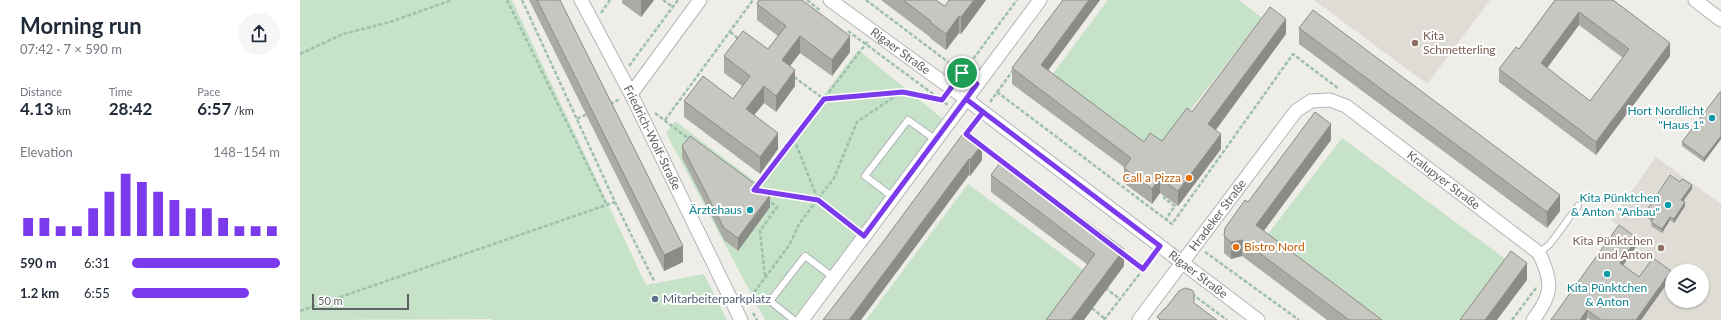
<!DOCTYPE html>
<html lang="en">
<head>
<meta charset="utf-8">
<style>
  body { margin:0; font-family:Lato,sans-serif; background:#f6f6f7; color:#1f2937; height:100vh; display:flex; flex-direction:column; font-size:15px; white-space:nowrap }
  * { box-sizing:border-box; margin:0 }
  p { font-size:13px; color:#747a83 }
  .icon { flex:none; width:22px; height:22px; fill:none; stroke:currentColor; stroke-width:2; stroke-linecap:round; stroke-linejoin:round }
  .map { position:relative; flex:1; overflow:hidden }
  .side { display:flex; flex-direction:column; background:#fff; width:300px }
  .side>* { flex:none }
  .tools { position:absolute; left:1365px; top:264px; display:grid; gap:8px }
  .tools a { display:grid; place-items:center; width:44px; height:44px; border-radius:50%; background:#fff; box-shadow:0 1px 3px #0004; font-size:20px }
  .scale { position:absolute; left:12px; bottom:10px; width:97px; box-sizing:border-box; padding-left:4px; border:2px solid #5e6065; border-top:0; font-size:11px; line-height:14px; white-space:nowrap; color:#5e6065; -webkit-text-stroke:3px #fff; paint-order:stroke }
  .pin { position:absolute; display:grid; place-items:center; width:34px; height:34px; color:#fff; margin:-17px; border:2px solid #fff; border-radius:50%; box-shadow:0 1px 4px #0007 }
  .round { display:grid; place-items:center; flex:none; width:42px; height:42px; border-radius:21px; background:#f6f6f7 }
  .head { display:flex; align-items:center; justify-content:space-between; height:68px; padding:0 20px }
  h1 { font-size:22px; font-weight:700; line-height:30px }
  .stats { display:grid; grid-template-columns:repeat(3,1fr); gap:6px; height:68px; padding:4px 20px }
  .stats div { display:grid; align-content:center }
  .stats b { font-size:17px; font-weight:700 }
  .stats small { font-size:11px; font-weight:400 }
  .stats p { font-size:11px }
  .chart { height:112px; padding:8px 20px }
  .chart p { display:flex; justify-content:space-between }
  .chart svg { width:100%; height:72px; margin-top:4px; stroke:#7c3aed; stroke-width:6 }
  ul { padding:0 20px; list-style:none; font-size:13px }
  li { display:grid; grid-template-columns:64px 48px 1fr; align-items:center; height:30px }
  li i { height:10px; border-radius:5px; background:#7c3aed }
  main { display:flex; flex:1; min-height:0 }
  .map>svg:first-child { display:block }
  .education { fill:#dedcd5; fill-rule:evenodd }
  .green { fill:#c6e2c9 }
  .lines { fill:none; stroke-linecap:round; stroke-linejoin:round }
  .service-casing { stroke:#b3b5b9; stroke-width:8 }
  .minor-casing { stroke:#b3b5b9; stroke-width:15 }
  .path { stroke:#9fc1ac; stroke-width:2.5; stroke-dasharray:4 2; stroke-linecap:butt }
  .service { stroke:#fff; stroke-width:6 }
  .minor { stroke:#fff; stroke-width:13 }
  .wall { fill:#ababa6; fill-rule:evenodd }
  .shaded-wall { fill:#8b8b87 }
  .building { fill:#c7c7c1; stroke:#8b8b87; fill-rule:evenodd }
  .route-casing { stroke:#fff; stroke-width:8 }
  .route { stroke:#7c3aed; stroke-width:5 }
  .education-dot { fill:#8d6e63; stroke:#fff; stroke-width:1.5 }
  .culture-dot { fill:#0f9aa8; stroke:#fff; stroke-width:1.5 }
  .food-dot { fill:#e8710a; stroke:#fff; stroke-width:1.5 }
  .service-dot { fill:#5c6f8a; stroke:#fff; stroke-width:1.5 }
  .labels { text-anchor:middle; stroke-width:4; stroke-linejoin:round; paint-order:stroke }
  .education-label { font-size:12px; fill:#785e54; stroke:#fff; text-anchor:start }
  .street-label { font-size:12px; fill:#5e6065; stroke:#fff }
  .culture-label { font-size:12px; fill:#0d838f; stroke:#fff; text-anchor:end }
  .food-label { font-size:12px; fill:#c56008; stroke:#fff; text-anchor:end }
  .service-label { font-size:12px; fill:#4e5e75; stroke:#fff; text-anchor:start }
</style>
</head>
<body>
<main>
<section class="side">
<div class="head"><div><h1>Morning run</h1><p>07:42 · 7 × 590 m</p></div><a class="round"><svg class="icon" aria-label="share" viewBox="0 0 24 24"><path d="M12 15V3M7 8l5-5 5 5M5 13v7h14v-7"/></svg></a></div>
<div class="stats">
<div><p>Distance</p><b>4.13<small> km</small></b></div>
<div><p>Time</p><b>28:42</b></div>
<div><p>Pace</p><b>6:57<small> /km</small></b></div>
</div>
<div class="chart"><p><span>Elevation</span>148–154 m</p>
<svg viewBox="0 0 160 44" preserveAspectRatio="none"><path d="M5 44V33M15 44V33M25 44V38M35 44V38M45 44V27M55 44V17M65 44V6M75 44V11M85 44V17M95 44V22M105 44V27M115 44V27M125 44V33M135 44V38M145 44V38M155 44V38"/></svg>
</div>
<ul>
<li><b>590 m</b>6:31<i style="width:100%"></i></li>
<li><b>1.2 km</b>6:55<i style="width:79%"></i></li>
</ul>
</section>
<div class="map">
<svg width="1421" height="320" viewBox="0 0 1421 320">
  <rect width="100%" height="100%" fill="#eeede7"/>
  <g class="education">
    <polygon points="1014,0 1190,0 1127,84"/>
    <path d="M 1356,157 L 1421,204 L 1421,320 L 1250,320 L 1318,225 L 1311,220 ZM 1372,271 L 1402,271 L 1402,301 L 1372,301 Z"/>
  </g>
  <g class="green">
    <polygon points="0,0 212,0 346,285 404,274 427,320 192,320 191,319 0,320"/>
    <polygon points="808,0 939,0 962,18 864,144 844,146 752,75"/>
    <polygon points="558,50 644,120 493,320 465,320 366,133 375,121 457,183"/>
    <polygon points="1042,138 1208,261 1164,320 1072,320 964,239"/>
    <polygon points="668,184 790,275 757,320 566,320"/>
  </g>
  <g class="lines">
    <defs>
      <g id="service">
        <polyline points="593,197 565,176 608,120 636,140"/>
        <polyline points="1239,253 1250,244 1278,206"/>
        <polyline points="494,320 470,301 505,256 533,277"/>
      </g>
      <g id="minor">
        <path id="s1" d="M 281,0 L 331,94 L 441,320"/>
        <path id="s2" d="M 530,0 L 666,99 L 958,320"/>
        <polyline points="1395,0 1421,20"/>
        <polyline points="331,94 400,0"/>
        <polyline points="502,320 740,0"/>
        <path id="s3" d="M 839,320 L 996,111 L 1011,101 L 1030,100 L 1046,106 L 1239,253 C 1253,282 1253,294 1233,320"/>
      </g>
    </defs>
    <use href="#service" class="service-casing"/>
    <use href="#minor" class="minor-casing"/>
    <g class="path">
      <polyline points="207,0 307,205"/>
      <polyline points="222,0 315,202 354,281"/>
      <polyline points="363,0 373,7"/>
      <polyline points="507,0 521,11"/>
      <polyline points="566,0 668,77"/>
      <polyline points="301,13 310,0"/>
      <polyline points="548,31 648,105"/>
      <polyline points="430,32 439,39"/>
      <polyline points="0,54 43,34 90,22 152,0"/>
      <polyline points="329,66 378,0"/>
      <polyline points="494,77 524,99 602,92"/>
      <polyline points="659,78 717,0"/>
      <polyline points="697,92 872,224 993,54 1039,89"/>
      <polyline points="690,102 714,69"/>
      <polyline points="310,104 320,99"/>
      <polyline points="355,113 389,139"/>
      <polyline points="277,119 289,113"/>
      <polyline points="365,120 453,0"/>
      <polyline points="666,134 676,121"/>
      <polyline points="494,139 518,200 555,230"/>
      <polyline points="680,145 704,163"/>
      <polyline points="456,188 568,41"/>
      <polyline points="465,192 518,200"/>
      <polyline points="865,196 864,198 875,206 866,219"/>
      <polyline points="905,252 999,320"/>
      <polyline points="822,253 843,269"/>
      <polyline points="465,276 460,231 477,207 468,200"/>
      <polyline points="805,288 820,299"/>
      <polyline points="892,294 927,320"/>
      <polyline points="447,302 490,244 499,224 534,178 557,122 603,91 642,100 643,98"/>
      <polyline points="792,308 805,319"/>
      <polyline points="0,311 315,202"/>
      <polyline points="453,313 457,320"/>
      <polyline points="804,320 854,255"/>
      <polyline points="1212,320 1236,288"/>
    </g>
    <use href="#service" class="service"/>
    <use href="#minor" class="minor"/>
  </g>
  <g class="wall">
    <polygon points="229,0 260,0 383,262 364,271"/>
    <polygon points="322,0 354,0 341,17 322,3"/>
    <polygon points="581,0 636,0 643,5 645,6 686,0 661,34 659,33 646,50 630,38 630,37"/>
    <polygon points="763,0 800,0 748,70 844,142 862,141 892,112 986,34 916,130 921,149 878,206 860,193 852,204 824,183 824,167 712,84 712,68"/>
    <path d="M 1255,0 L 1370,56 L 1296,155 L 1199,82 L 1199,69 L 1219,49 ZM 1279,25 L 1323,58 L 1290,101 L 1247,68 Z"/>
    <polygon points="457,4 550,52 532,76 500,53 490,66 495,86 476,112 464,103 454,115 478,149 460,174 384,117 384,101 433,99 442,86 424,73 424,56 468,49 478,36 457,20"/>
    <polygon points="999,28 1260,211 1247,228 999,44"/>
    <polygon points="1421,92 1421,139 1404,162 1382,146 1382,142"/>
    <polygon points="665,131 682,160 670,176 669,175 583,242"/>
    <polygon points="1031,140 964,231 1082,320 1027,320 942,256 931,259 924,253 924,236 948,202"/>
    <polygon points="382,146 470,207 438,251 424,240 382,158"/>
    <polygon points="691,175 824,266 788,265 691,192"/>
    <polygon points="1392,189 1383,201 1385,206 1374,223 1370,220 1362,233 1351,226 1352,221 1345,217 1345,213"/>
    <polygon points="1337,245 1323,265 1339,277 1371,278 1341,320 1291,320 1287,317 1286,320 1251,320"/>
  </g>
  <g class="shaded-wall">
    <polygon points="342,0 354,0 341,17 341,1"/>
    <polygon points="674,0 686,0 661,34 661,17"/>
    <polygon points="789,0 800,0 741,80 741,65"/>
    <polygon points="1279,12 1279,25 1241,76 1241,63"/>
    <polygon points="659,16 659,33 646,50 646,34"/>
    <polygon points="986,19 986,34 908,140 908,124"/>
    <polygon points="500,36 500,53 482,76 482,60"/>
    <polygon points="550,36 550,52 532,76 532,60"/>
    <polygon points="1370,43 1370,56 1296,155 1296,142"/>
    <polygon points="495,70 495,86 476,112 476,96"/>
    <polygon points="464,86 464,103 446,125 446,109"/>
    <polygon points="1031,124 1031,140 956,241 956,225"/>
    <polygon points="478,133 478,149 460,174 460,157"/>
    <polygon points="921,134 921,149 878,206 878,191"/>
    <polygon points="1421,136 1421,139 1404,162 1404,158"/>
    <polygon points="682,144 682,160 670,176 670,160"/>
    <polygon points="669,159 669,175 561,320 549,320"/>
    <polygon points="860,178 860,193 852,204 852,189"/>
    <polygon points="1392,185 1392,189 1381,204 1381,200"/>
    <polygon points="470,195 470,207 438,251 438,238"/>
    <polygon points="1260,195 1260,211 1247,228 1247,212"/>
    <polygon points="1385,202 1385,206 1374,223 1374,219"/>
    <polygon points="1370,217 1370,220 1362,233 1362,229"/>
    <polygon points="1337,238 1337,245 1320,270 1320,263"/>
    <polygon points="942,240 942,256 931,259 931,242"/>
    <polygon points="383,246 383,262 364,271 364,255"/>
    <polygon points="824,249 824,266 784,320 771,320"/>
    <polygon points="1227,263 1227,280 1197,320 1185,320"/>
    <polygon points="1371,271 1371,278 1341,320 1336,320"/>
    <polygon points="1287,310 1287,317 1286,320 1280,320"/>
  </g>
  <g class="building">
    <polygon points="237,0 260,0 383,246 364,255"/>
    <polygon points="459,0 502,0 550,36 532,60 500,36 482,60 495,70 476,96 464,86 446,109 478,133 460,157 384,101 403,76 433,99 450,76 424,56 443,31 468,49 486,26 457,4"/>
    <polygon points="603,0 636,0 643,5 645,6 649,0 674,0 661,17 659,16 646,34 630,22 631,21"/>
    <polygon points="763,0 789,0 741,65 844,142 850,133 862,141 887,108 892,112 970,7 986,19 908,124 921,134 878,191 860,178 852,189 824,168 831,158 712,68"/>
    <path d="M 1255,0 L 1313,0 L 1370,43 L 1296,142 L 1199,69 L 1216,47 L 1219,49 ZM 1279,12 L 1329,49 L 1290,101 L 1241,63 Z"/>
    <polygon points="1013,10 1260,195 1247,212 999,28"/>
    <polygon points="1420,92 1421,92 1421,136 1404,158 1382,142"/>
    <polygon points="1015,112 1031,124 956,225 1082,320 1049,320 942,240 931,242 924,236 925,228 945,200 948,202"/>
    <polygon points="665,131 682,144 670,160 669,159 549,320 523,320 583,242"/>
    <polygon points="390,136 470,195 438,238 424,228 382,146"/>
    <polygon points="703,159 824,249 771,320 746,320 795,254 691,175"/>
    <polygon points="1370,175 1380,182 1382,179 1392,185 1381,200 1385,202 1374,219 1370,217 1362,229 1351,222 1353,219 1345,213"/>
    <polygon points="1319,225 1337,238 1320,263 1339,277 1353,258 1371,271 1336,320 1301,320 1287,310 1280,320 1251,320"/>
    <polygon points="1211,251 1227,263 1185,320 1160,320"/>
    <polygon points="885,288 892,290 894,293 894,303 917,320 859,320 860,319 857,317 864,309 865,309 879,291"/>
  </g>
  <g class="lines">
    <defs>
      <polyline id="route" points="662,73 642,100 603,92 524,99 454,190 518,200 564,236 666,99 683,112 666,134 843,269 860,246 666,99 677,84 662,73"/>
    </defs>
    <use href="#route" class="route-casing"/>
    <use href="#route" class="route"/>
  </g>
  <g class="education-dot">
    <circle cx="1115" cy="43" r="4"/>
    <circle cx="1361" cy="248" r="4"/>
  </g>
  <g class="culture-dot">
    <circle cx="1412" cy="118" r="4"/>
    <circle cx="1368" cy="205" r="4"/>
    <circle cx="450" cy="210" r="4"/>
    <circle cx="1307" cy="274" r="4"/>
  </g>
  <g class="food-dot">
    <circle cx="889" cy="178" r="4"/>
    <circle cx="936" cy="247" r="4"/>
  </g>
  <circle class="service-dot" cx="355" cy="299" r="4"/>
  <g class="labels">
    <g class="education-label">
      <text x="1123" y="40">Kita<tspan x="1123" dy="14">Schmetterling</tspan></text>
      <text x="1353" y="245" text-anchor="end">Kita Pünktchen<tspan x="1353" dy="14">und Anton</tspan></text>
    </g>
    <g class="street-label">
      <text dy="4" stroke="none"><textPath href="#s2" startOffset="87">Rigaer Straße</textPath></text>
      <text dy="4" stroke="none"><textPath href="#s1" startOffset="155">Friedrich-Wolf-Straße</textPath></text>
      <text dy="4" stroke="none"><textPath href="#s3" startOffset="438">Kralupyer Straße</textPath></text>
      <text dy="4" stroke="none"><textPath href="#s3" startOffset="131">Hradeker Straße</textPath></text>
      <text dy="4" stroke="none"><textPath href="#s2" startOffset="459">Rigaer Straße</textPath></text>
    </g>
    <g class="culture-label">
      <text x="1404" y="115">Hort Nordlicht<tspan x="1404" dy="14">"Haus 1"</tspan></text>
      <text x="1360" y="202">Kita Pünktchen<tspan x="1360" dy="14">&amp; Anton "Anbau"</tspan></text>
      <text x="442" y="214">Ärztehaus</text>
      <text x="1307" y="292" text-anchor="middle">Kita Pünktchen<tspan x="1307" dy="14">&amp; Anton</tspan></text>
    </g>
    <g class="food-label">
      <text x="881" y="182">Call a Pizza</text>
      <text x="944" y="251" text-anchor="start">Bistro Nord</text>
    </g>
    <g class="service-label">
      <text x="363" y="303">Mitarbeiterparkplatz</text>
    </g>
  </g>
</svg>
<div class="tools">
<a><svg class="icon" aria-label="layers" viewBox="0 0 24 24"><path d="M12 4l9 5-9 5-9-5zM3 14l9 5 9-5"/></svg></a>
</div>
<div class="scale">50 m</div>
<div class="pin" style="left:662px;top:73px;background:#1e9e55"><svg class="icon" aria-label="arrive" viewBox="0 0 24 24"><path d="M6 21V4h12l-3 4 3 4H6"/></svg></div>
</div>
</main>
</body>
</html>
